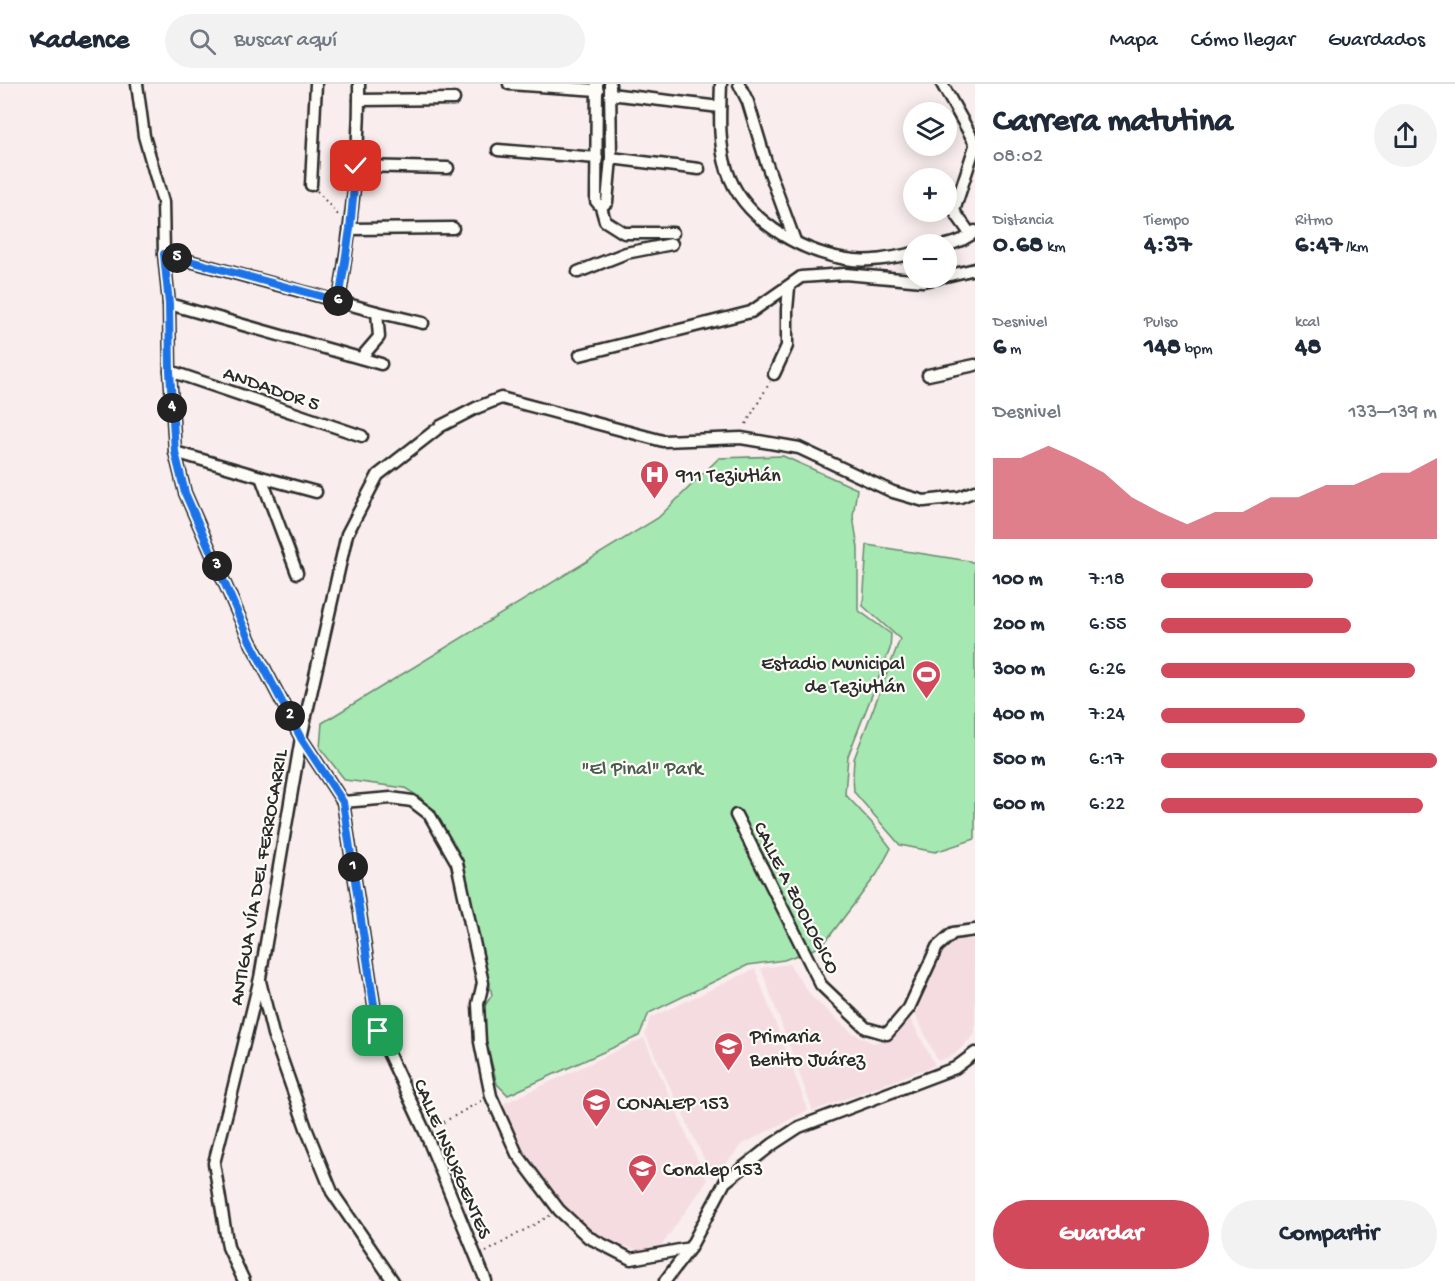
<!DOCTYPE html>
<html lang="es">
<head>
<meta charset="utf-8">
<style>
  body { margin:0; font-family:"Gochi Hand",sans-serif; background:#f2f2f3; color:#1f2937; height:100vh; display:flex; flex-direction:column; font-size:22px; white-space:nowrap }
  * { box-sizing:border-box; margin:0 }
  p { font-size:20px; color:#747a83 }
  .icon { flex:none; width:33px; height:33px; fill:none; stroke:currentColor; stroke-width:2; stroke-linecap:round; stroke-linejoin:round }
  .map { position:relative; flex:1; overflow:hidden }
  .sheet { display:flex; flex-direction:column; background:#fff; width:480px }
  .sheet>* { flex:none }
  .controls { position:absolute; left:903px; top:18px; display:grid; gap:12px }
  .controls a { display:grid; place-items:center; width:54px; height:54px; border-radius:50%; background:#fff; box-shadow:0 3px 15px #0003; font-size:30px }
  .pin { position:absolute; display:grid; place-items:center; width:51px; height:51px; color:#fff; margin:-26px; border-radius:12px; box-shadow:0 3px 9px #0006 }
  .km { position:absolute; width:30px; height:30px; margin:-15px; border-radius:50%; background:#222; color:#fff; font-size:16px; line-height:30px; text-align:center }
  .round { display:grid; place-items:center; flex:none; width:63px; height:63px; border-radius:32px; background:#f2f2f3 }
  .summary { display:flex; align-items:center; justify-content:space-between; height:102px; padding:0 18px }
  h1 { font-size:33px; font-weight:800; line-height:45px }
  .metrics { display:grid; grid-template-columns:repeat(3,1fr); gap:9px; height:102px; padding:6px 18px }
  .metrics div { display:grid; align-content:center }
  .metrics b { font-size:26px; font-weight:800 }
  .metrics small { font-size:16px; font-weight:400 }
  .metrics p { font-size:16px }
  .chart { height:168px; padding:12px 18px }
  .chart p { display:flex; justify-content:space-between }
  .chart svg { width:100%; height:108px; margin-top:6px; fill:#d1495b; opacity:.7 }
  .cta { display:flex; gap:12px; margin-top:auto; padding:12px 18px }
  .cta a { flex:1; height:69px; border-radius:36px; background:#d1495b; color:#fff; font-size:24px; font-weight:800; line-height:69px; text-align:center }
  .cta a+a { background:#f2f2f3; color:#1f2937 }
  ul { padding:0 18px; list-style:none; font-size:20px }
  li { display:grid; grid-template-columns:96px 72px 1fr; align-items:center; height:45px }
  li i { height:15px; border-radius:8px; background:#d1495b }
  header { display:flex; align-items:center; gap:36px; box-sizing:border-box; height:84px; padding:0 30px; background:#fff; border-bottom:2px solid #e0e1e3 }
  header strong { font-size:28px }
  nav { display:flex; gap:33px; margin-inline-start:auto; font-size:21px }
  .search { width:420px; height:54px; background:#f2f2f3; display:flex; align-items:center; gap:15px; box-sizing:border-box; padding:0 21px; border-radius:33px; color:#747a83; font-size:22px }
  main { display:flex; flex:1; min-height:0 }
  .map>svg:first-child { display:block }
  .built { fill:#f5dce1 }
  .green { fill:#a6e8b2; stroke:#688a6e; stroke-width:1.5 }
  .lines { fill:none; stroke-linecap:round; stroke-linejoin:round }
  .street-casing { stroke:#2b2b2b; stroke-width:15 }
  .path { stroke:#2b2b2b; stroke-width:2; stroke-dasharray:1.5 4.5; stroke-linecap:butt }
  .street { stroke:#fdfcf7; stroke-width:10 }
  .route-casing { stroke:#fff; stroke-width:12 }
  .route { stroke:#1a73e8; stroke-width:8 }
  .labels { text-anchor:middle; stroke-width:4.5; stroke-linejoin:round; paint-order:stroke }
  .street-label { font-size:20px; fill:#2b2b2b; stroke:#fdfcf7 }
  .poi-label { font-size:20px; fill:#2b2b2b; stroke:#fdfcf7; text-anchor:start }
  .park-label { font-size:20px; fill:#4a5a4d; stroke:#fdfcf7 }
</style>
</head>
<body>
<header>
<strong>Kadence</strong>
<div class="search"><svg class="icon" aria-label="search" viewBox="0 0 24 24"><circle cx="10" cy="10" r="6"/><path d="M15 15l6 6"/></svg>Buscar aquí</div>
<nav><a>Mapa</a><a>Cómo llegar</a><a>Guardados</a></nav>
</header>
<main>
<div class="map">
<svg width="975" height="1197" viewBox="0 0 975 1197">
  <rect width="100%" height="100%" fill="#f9eded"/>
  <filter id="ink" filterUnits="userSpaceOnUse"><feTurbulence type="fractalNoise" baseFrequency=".0167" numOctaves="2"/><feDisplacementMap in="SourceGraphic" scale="12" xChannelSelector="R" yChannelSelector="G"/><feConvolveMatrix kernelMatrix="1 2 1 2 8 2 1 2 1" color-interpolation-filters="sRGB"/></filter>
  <g filter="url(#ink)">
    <g class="built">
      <polygon points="959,854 975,857 975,950 954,971 938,977 914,928 942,863"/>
      <polygon points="789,880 812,913 851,948 873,959 885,956 910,934 935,981 813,1027 761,884"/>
      <polygon points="755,885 808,1026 743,1060 713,1094 645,950 650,934"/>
      <polygon points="644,954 707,1097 654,1172 579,1146 516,1069 503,1020"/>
    </g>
    <g class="green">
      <polygon points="783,372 857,405 853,432 858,464 858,526 891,550 890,565 848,672 845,710 872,739 891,764 877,790 822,862 784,876 748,881 649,929 639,952 508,1011 497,1000 486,956 484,923 492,911 467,797 454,763 421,714 405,704 345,696 320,664 322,639 658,434 719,374"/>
      <polygon points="867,461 969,477 975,479 975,755 935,768 900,761 854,708 853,692 854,675 900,555 863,522"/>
    </g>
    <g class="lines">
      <defs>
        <g id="street">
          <polyline points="137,0 144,52 163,118 164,170 169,220 170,287 175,368 185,409 250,557 301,654 343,718 391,714 412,717 429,730 457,779 483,899 478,920 480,958 491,1012 517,1070 559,1126 588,1153 631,1175 690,1164"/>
          <polyline points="509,0 598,6"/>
          <polyline points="597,0 596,117 601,123 605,137 624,149 673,149"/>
          <path d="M 721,0 C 720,28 718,59 727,86 C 742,134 798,167 846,175 C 868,179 892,174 914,169"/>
          <polyline points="739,0 748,18 766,78 795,157"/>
          <polyline points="942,0 975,59"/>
          <polyline points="610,10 720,23"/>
          <polyline points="359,16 454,15"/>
          <polyline points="498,66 597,74"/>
          <polyline points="611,74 699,85"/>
          <polyline points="356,82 448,84"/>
          <polyline points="311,101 316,0"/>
          <polyline points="601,123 607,118 611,74 610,0"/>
          <polyline points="350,145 453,144"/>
          <polyline points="971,151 954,127 975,62"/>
          <path d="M 946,161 C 957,159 967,155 975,147"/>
          <polyline points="164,170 377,228 423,239"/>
          <polyline points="578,188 626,169 672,160"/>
          <polyline points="946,192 975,185"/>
          <path d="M 339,217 C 350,146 360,73 359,0"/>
          <polyline points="169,220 381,280"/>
          <polyline points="580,271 751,228 801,193 845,190 923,197 939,194"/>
          <polyline points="361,274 379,253 377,228"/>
          <polyline points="170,287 362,352"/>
          <polyline points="774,290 787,262 787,226 789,203"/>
          <polyline points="928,291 975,281"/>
          <polyline points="175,368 261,393 316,408"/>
          <polyline points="261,393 297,489"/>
          <polyline points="343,718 378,947 425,1048 486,1197"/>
          <polyline points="736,731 821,901 866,944 887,950 909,924 937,863 953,849 975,846"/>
          <polyline points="260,897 273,950 306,1044 332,1108 393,1197"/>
          <polyline points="244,1197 228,1163 214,1079 233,1005 260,894 301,654 347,450 378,391 441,342 476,324 501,314 663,357 741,354 799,364 893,408 924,417 960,413 975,407"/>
          <polyline points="665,1197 690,1164 725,1098 773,1060 799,1043 955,984 975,969"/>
        </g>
      </defs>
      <use href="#street" class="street-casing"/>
      <g class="path">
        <polyline points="317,107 339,132"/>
        <polyline points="746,340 770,298"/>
        <polyline points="433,1044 483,1016"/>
        <polyline points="486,1168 551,1131"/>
      </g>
      <use href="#street" class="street"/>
    </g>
  </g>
  <g class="lines" filter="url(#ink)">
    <defs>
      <polyline id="route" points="356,82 350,145 339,217 164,170 169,220 170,287 175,368 185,409 250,557 301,654 343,718 378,947"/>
    </defs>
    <use href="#route" class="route-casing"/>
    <use href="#route" class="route"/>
  </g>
  <defs>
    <symbol id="hospital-pin" viewBox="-11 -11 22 30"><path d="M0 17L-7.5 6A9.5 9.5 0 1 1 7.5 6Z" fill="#d1495b" stroke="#fdfcf7"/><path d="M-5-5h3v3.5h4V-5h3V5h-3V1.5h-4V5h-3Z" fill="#fff"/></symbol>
    <symbol id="stadium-pin" viewBox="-11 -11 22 30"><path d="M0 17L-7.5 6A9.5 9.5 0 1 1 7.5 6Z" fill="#d1495b" stroke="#fdfcf7"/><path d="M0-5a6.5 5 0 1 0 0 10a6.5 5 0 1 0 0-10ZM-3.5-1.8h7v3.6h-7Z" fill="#fff"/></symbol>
    <symbol id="school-pin" viewBox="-11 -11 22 30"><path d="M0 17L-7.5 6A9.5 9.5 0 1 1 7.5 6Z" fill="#d1495b" stroke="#fdfcf7"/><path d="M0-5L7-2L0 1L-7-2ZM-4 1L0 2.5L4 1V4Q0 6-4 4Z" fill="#fff"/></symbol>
  </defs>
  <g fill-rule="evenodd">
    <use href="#hospital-pin" x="638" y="374" width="33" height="45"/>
    <use href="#stadium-pin" x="910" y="574" width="33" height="45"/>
    <use href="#school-pin" x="712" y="946" width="33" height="45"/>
    <use href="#school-pin" x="580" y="1002" width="33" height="45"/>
    <use href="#school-pin" x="626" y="1068" width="33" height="45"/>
  </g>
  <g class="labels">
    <g class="street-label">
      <text transform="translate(272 303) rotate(19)" y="7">ANDADOR 5</text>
      <text transform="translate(257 793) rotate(-80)" y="7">ANTIGUA VÍA DEL FERROCARRIL</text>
      <text transform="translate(798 813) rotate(63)" y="7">CALLE A ZOOLOGICO</text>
      <text transform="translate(454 1074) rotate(67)" y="7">CALLE INSURGENTES</text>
    </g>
    <g class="poi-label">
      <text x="676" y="397">911 Teziutlán</text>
      <text x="905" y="585" text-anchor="end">Estadio Municipal<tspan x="905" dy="23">de Teziutlán</tspan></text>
      <text x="750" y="958">Primaria<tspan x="750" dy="23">Benito Juárez</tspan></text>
      <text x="617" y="1025">CONALEP 153</text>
      <text x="663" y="1091">Conalep 153</text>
    </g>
    <g class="park-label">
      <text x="642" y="690">"El Pinal" Park</text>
    </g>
  </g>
</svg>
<div class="controls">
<a><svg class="icon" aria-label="layers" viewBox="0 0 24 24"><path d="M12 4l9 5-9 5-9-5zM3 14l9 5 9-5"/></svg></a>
<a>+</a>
<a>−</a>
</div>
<div class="pin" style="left:378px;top:947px;background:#1e9e55"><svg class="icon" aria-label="arrive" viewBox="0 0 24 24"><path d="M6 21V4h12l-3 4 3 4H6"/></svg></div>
<div class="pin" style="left:356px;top:82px;background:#d93025"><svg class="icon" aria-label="check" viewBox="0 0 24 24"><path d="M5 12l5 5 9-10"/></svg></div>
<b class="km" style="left:353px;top:783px">1</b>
<b class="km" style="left:290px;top:632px">2</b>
<b class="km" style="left:217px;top:482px">3</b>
<b class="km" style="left:172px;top:324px">4</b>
<b class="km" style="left:177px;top:174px">5</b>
<b class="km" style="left:338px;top:217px">6</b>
</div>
<section class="sheet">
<div class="summary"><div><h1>Carrera matutina</h1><p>08:02</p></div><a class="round"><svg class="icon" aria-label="share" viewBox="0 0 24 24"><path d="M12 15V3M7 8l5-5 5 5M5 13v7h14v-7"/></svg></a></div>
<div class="metrics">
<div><p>Distancia</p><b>0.68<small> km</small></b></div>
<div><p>Tiempo</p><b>4:37</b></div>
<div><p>Ritmo</p><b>6:47<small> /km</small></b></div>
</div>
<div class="metrics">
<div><p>Desnivel</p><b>6<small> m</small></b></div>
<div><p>Pulso</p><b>148<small> bpm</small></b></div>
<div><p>kcal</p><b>48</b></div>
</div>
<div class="chart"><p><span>Desnivel</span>133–139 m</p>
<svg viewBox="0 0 160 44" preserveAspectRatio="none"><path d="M0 44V11L10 11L20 6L30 11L40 17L50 27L60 33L70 38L80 33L90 33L100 27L110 27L120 22L130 22L140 17L150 17L160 11V44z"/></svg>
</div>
<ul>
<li><b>100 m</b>7:18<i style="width:55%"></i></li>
<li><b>200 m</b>6:55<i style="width:69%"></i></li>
<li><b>300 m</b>6:26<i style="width:92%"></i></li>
<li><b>400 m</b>7:24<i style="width:52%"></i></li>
<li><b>500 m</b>6:17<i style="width:100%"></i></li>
<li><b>600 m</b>6:22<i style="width:95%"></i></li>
</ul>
<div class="cta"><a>Guardar</a><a>Compartir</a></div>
</section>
</main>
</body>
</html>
